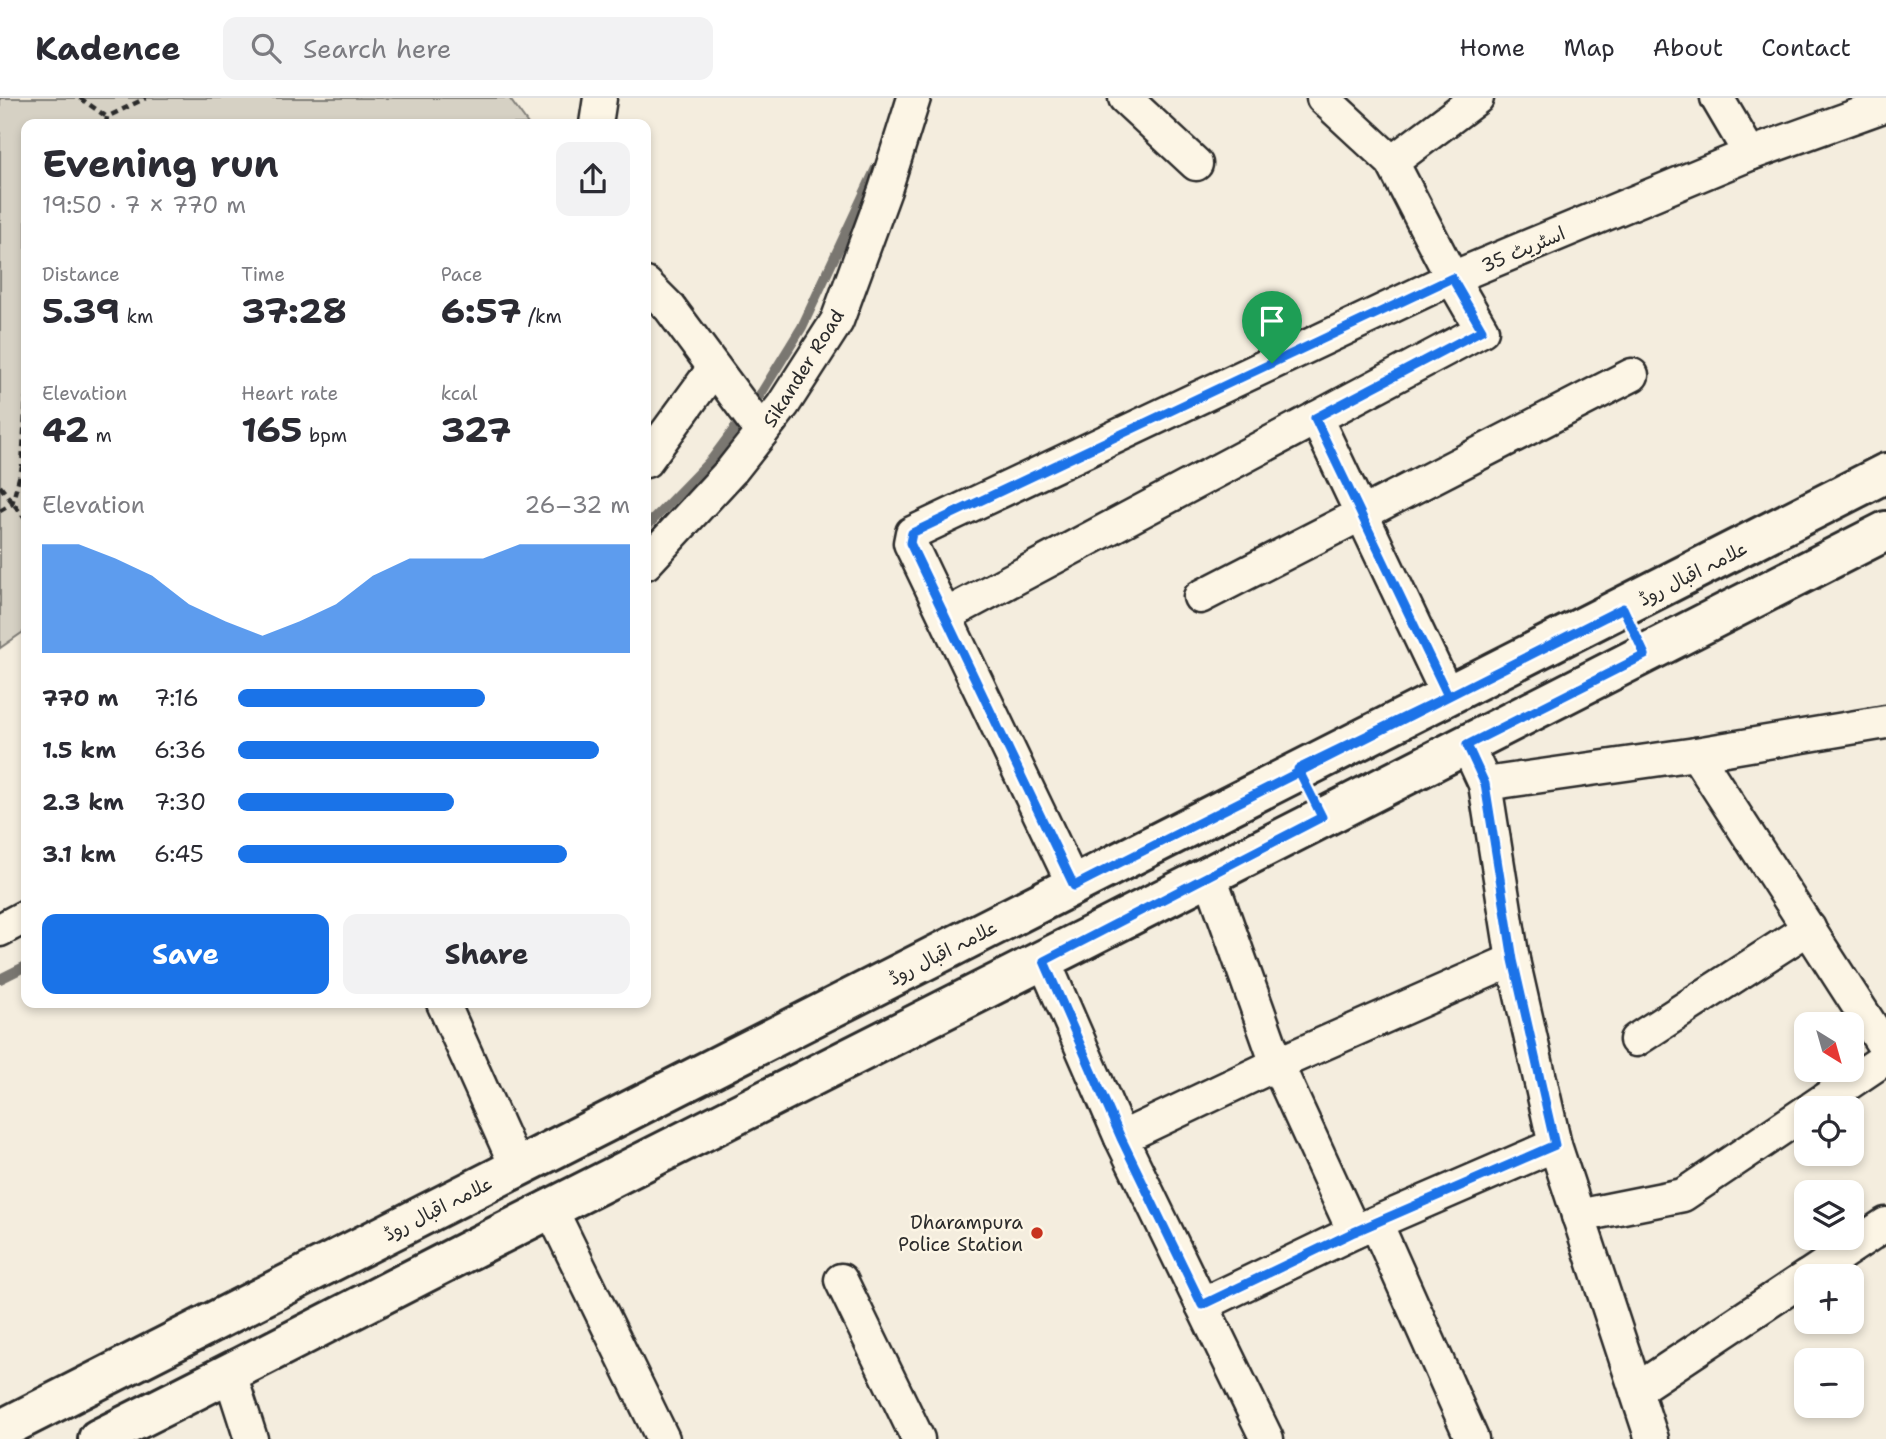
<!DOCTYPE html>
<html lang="en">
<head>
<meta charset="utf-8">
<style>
  body { margin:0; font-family:"Shantell Sans","Playpen Sans Arabic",sans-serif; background:#f2f2f3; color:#2b2b33; height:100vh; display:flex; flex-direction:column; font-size:26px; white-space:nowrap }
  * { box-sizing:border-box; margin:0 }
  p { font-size:23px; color:#7c7c81 }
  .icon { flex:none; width:38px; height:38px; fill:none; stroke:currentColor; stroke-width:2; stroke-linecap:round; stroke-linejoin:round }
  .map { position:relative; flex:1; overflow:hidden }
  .side { position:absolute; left:21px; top:21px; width:630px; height:889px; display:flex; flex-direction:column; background:#fff; border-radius:14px; box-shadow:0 4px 10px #0003 }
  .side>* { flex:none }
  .needle { width:46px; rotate:143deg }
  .tools { position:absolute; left:1794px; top:914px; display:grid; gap:14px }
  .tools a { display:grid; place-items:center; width:70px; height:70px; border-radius:14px; background:#fff; box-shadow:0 4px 10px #0003; font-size:35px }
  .pin { position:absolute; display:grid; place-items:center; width:60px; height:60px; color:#fff; margin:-72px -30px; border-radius:50% 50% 50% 0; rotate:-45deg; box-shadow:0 0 7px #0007 }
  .pin .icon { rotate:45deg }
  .round { display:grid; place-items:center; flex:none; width:74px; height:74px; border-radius:14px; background:#f2f2f3 }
  .overview { display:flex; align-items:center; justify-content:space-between; height:119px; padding:0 21px }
  h1 { font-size:38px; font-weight:700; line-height:52px }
  .figures { display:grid; grid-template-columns:repeat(3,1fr); gap:10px; height:119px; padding:7px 21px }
  .figures div { display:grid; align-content:center }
  .figures b { font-size:35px; font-weight:700 }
  .figures small { font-size:19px; font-weight:400 }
  .figures p { font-size:19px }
  .chart { height:196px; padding:14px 21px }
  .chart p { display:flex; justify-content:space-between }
  .chart svg { width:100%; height:126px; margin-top:7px; fill:#1a73e8; opacity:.7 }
  .action { display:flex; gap:14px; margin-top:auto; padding:14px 21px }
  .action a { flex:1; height:80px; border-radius:14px; background:#1a73e8; color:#fff; font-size:28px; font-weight:700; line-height:80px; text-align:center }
  .action a+a { background:#f2f2f3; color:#2b2b33 }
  ul { padding:0 21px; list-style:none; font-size:23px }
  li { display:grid; grid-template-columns:112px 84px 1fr; align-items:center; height:52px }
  li i { height:18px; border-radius:9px; background:#1a73e8 }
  header { display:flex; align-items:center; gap:42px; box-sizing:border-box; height:98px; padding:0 35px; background:#fff; border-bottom:2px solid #e1e1e2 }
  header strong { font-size:33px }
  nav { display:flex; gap:38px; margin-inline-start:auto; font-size:24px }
  .search { width:490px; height:63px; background:#f2f2f3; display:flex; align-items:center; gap:18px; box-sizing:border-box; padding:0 24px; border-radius:14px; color:#7c7c81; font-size:26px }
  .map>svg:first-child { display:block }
  .green { fill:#d6d1c4; stroke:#807e78; stroke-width:2 }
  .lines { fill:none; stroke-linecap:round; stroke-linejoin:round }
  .stream { stroke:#7a7771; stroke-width:10 }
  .street-casing { stroke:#2b2b2b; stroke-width:37 }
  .primary-casing { stroke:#2b2b2b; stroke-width:44 }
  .path { stroke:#2b2b2b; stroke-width:4.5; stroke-dasharray:7 5; stroke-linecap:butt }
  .street { stroke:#fcf5e5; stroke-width:32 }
  .primary { stroke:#fcf5e5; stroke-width:38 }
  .route-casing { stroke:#fff; stroke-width:14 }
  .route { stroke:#1a73e8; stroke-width:9 }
  .poi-dot { fill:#c8321e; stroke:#fcf5e5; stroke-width:2.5 }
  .labels { text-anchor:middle; stroke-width:5; stroke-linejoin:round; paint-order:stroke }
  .street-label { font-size:19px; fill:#2b2b2b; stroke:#fcf5e5 }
  .poi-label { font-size:19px; fill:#2b2b2b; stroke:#fcf5e5; text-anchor:end }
</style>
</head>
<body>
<header>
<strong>Kadence</strong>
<div class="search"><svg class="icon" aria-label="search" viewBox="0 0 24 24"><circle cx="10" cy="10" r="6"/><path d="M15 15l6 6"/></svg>Search here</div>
<nav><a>Home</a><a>Map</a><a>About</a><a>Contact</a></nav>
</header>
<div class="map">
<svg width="1886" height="1341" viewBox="0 0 1886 1341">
  <rect width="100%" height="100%" fill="#f4edde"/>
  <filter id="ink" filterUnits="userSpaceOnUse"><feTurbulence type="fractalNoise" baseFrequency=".0143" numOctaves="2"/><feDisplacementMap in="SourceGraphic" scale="14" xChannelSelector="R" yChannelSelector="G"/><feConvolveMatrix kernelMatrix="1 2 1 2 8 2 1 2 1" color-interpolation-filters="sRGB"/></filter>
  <g filter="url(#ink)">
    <polygon class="green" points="0,0 509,0 528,26 26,26 26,532 0,550"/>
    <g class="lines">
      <g class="stream">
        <polyline points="646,429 712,361 762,294 802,229 876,70"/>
        <polyline points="0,881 26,868"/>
      </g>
      <defs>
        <g id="street">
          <polyline points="1125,0 1196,66"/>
          <polyline points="1717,0 1750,56"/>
          <polyline points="596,26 600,0"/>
          <polyline points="1392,64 1477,0"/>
          <polyline points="646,186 670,210 762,334"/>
          <polyline points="1316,320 1448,598"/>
          <polyline points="646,363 714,270"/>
          <polyline points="646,465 732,372 762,334 783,307 837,223 885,92 914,0"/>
          <polyline points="1200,499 1632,277"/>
          <polyline points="946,517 1482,232 1452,180 1392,64 1323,0"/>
          <polyline points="1467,647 1485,686 1513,862 1555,1047 1652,1341"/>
          <polyline points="1696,656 1886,951"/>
          <polyline points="1485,686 1696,656 1886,624"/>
          <polyline points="1210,778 1277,966 1354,1134"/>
          <polyline points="1074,788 910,445 912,435 1452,180 1750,56 1886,7"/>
          <polyline points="0,832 26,818"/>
          <polyline points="1044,863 1121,1040 1267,1341"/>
          <polyline points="443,905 517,1070"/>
          <polyline points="1636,942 1809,830"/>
          <polyline points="1812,1010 1886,960"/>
          <polyline points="1121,1040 1277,966 1513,862"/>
          <polyline points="551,1111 663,1341"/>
          <polyline points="1578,1118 1683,1097 1806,1014"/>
          <polyline points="1376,1125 1472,1341"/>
          <polyline points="1808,1178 1886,1126"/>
          <polyline points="841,1182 918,1341"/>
          <polyline points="1202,1207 1354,1134 1555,1047"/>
          <polyline points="230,1276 251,1341"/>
          <polyline points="1636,1292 1806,1179"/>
        </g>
        <g id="primary">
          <polyline points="0,1332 1886,375"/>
          <path d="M 98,1341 C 252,1265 403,1185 556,1108 C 1000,884 1443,660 1886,433"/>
        </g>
      </defs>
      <use href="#street" class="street-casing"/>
      <use href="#primary" class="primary-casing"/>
      <g class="path">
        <polyline points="80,0 107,19"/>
        <polyline points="106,26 107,19 146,0"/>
        <polyline points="0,388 26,422"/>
        <polyline points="0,413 12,406 22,369 26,299"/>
      </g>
      <use href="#street" class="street"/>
      <use href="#primary" class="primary"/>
    </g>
  </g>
  <g class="lines" filter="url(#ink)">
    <defs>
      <path id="route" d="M 1272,265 L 1452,180 L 1482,232 L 1315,320 L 1448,598 L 1298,671 L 1322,719 L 1044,863 L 1121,1040 L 1202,1207 L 1354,1134 L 1555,1047 L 1513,862 L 1485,686 L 1467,647 L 1645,557 L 1623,510 C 1439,602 1256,694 1074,788 L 910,445 L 912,435 L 1272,265"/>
    </defs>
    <use href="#route" class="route-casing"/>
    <use href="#route" class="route"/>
  </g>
  <circle class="poi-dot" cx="1037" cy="1135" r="7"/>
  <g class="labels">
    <g class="street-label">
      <text transform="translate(1523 151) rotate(-23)" y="7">اسٹریٹ 35</text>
      <text transform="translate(803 270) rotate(-58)" y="7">Sikander Road</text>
      <text transform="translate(1693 475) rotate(-27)" y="7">علامہ اقبال روڈ</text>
      <text transform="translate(943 854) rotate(-27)" y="7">علامہ اقبال روڈ</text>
      <text transform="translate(438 1110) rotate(-27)" y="7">علامہ اقبال روڈ</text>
    </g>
    <g class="poi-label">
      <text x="1023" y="1131">Dharampura<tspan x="1023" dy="22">Police Station</tspan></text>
    </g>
  </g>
</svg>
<div class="tools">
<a><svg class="needle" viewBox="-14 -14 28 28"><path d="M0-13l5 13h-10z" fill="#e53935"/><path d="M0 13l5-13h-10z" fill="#7c7c81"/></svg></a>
<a><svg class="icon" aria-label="locate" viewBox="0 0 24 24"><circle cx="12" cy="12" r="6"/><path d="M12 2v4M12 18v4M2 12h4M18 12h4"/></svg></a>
<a><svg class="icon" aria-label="layers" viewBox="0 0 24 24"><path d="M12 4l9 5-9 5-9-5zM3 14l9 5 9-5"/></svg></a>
<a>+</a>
<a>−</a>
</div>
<div class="pin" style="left:1272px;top:265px;background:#1e9e55"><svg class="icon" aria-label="arrive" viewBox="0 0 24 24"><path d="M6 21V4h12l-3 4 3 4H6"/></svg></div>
<section class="side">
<div class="overview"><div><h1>Evening run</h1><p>19:50 · 7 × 770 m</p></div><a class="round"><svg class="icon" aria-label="share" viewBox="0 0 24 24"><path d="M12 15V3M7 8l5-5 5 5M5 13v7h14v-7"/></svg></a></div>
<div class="figures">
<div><p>Distance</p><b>5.39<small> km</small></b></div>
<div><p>Time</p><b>37:28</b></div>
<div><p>Pace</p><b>6:57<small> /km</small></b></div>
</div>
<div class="figures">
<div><p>Elevation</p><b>42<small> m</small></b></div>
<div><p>Heart rate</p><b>165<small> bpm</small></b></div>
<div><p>kcal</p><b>327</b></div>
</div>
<div class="chart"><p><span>Elevation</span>26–32 m</p>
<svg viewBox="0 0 160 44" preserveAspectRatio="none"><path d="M0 44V6L10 6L20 11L30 17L40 27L50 33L60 38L70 33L80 27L90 17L100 11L110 11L120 11L130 6L140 6L150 6L160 6V44z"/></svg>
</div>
<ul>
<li><b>770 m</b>7:16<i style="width:63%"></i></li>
<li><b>1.5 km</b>6:36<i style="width:92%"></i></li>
<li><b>2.3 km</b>7:30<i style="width:55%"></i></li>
<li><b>3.1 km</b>6:45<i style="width:84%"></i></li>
</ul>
<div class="action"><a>Save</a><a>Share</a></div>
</section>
</div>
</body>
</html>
